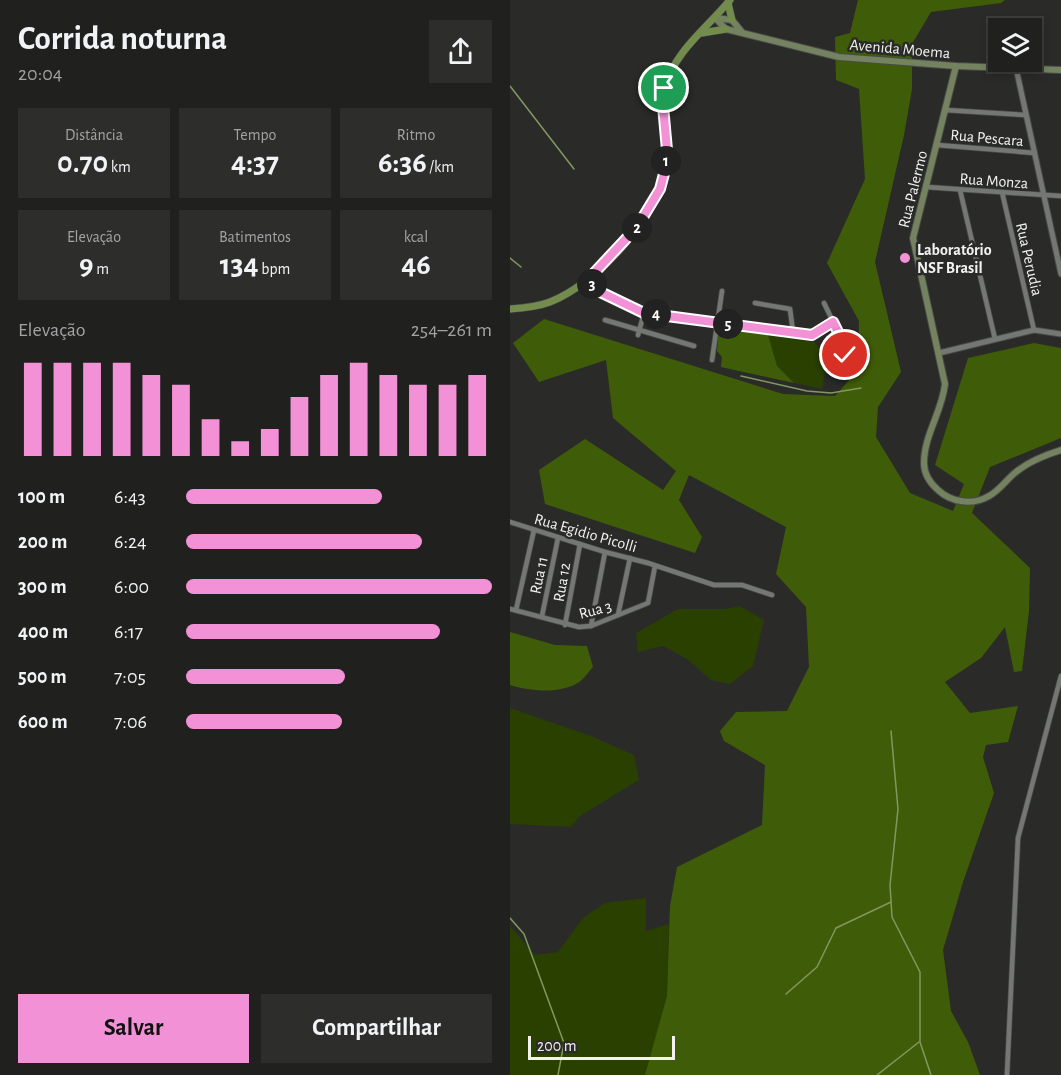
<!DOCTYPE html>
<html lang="pt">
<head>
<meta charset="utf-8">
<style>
  body { margin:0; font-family:"Alegreya Sans",sans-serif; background:#2d2d2b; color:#f1f3f6; height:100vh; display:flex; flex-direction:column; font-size:22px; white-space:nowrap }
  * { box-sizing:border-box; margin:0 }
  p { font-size:20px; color:#a2a3a4 }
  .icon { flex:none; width:33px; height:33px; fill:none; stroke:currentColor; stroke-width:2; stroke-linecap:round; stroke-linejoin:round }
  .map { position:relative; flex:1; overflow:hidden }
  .side { display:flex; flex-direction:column; background:#20201e; width:510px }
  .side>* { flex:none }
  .controls { position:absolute; left:478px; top:18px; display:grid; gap:12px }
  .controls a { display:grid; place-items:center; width:54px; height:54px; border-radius:0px; background:#20201e; box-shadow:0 3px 9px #0003,0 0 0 2px #3d3e3c; font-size:30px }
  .scale { position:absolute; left:18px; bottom:15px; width:147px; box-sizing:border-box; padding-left:6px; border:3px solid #f2f3f1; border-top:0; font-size:16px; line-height:21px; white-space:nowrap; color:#f2f3f1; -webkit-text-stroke:4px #2a2b28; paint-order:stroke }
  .pin { position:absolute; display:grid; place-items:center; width:51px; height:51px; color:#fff; margin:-26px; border:3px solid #fff; border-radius:50%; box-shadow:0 2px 6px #0007 }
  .km { position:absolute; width:30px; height:30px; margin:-15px; border-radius:50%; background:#222; color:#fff; font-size:16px; line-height:30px; text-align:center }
  .round { display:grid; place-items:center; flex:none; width:63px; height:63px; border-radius:0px; background:#2d2d2b }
  .head { display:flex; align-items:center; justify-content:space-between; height:102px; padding:0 18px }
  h1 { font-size:33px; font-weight:700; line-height:45px }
  .figures { display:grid; grid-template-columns:repeat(3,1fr); gap:9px; height:102px; padding:6px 18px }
  .figures div { display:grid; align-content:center; border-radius:0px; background:#2d2d2b; text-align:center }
  .figures b { font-size:30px; font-weight:700 }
  .figures small { font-size:16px; font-weight:400 }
  .figures p { font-size:16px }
  .chart { height:168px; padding:12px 18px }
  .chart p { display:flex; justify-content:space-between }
  .chart svg { width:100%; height:108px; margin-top:6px; stroke:#f291d6; stroke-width:6 }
  .action { display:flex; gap:12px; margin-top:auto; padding:12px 18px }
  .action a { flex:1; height:69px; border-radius:0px; background:#f291d6; color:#111; font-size:24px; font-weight:700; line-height:69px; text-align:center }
  .action a+a { background:#2d2d2b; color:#f1f3f6 }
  ul { padding:0 18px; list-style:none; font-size:20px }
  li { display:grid; grid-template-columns:96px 72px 1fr; align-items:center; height:45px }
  li i { height:15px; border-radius:8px; background:#f291d6 }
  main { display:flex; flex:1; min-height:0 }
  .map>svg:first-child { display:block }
  .green { fill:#294000 }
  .forest { fill:#3f5d08 }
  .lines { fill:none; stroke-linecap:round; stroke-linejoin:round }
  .stream { stroke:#819861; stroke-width:1.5 }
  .minor-casing { stroke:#484a47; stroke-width:6 }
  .tertiary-casing { stroke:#484a47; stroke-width:7 }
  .secondary-casing { stroke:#484a47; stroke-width:8 }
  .primary-casing { stroke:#484a47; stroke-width:8 }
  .minor { stroke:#757773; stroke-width:4.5 }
  .tertiary { stroke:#757773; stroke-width:5 }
  .secondary { stroke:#748260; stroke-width:6 }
  .primary { stroke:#738c4d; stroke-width:7 }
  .route-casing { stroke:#fff; stroke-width:12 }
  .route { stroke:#f291d6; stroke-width:8 }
  .poi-dot { fill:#f291d6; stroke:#2a2b28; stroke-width:2 }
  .labels { text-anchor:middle; stroke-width:5; stroke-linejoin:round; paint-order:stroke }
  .street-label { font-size:16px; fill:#f2f3f1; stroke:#2a2b28 }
  .poi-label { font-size:16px; font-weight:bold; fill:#f2f3f1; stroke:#2a2b28; text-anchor:start }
</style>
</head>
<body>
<main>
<section class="side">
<div class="head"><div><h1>Corrida noturna</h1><p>20:04</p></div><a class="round"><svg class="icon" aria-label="share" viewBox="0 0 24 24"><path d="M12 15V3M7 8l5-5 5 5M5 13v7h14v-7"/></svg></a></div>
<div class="figures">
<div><p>Distância</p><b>0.70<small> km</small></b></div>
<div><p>Tempo</p><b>4:37</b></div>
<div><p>Ritmo</p><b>6:36<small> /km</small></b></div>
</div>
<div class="figures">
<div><p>Elevação</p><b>9<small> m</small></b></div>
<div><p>Batimentos</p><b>134<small> bpm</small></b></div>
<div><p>kcal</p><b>46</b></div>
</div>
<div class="chart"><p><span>Elevação</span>254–261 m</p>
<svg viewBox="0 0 160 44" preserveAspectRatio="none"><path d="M5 44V6M15 44V6M25 44V6M35 44V6M45 44V11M55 44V15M65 44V29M75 44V38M85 44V33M95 44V20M105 44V11M115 44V6M125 44V11M135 44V15M145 44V15M155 44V11"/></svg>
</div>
<ul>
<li><b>100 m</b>6:43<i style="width:64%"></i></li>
<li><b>200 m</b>6:24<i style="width:77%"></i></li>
<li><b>300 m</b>6:00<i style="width:100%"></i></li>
<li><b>400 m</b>6:17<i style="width:83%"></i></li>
<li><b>500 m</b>7:05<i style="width:52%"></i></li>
<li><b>600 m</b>7:06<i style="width:51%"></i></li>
</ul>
<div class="action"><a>Salvar</a><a>Compartilhar</a></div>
</section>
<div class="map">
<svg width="551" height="1075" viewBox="0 0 551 1075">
  <rect width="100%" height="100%" fill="#2a2b28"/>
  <g class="green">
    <polygon points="209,328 304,342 318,355 312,389 211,367 212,357 207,351"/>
    <polygon points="230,606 254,620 243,666 220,684 201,680 177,659 153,646 128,652 126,633 168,609 215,609"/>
    <polygon points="0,708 81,736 124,755 129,780 70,816 61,827 0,824"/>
    <polygon points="136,898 136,931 159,924 157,996 155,1005 421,1075 0,1075 0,926 25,955 48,952 73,918 95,903"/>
  </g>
  <g class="forest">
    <polygon points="348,0 495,0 491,3 421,12 402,44 402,89 394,135 365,262 391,372 368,407 366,437 400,493 443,511 454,484 425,465 458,358 524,343 551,348 551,438 480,467 462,513 520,568 519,611 512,671 504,672 495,627 471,658 435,682 460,713 508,706 498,742 476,745 473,757 484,793 453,882 433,950 441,1011 458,1042 470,1075 135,1075 157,996 160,906 167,867 252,825 255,765 214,741 210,731 226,712 277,711 299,667 296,607 266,574 276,527 179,475 169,500 192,537 185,553 35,504 29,470 75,439 153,490 166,471 103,418 96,360 29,382 3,343 34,319 273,394 325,396 348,370 349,321 317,263 355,179 349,89 326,80 325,37 340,33"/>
    <polygon points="209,328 258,335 267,366 284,383 211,367 212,357 207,351"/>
    <path d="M 0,632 L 45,645 L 77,646 L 83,667 C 78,672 73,681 66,684 C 46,694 20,691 0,685 Z"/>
  </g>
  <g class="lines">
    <g class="stream">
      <polyline points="0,86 64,169"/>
      <polyline points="0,258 11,267"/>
      <polyline points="231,376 297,391 321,393 351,388"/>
      <polyline points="381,731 388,809 380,885 382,917 410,972 410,1042 421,1075"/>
      <polyline points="0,918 14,934 54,1043 48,1075"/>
      <polyline points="276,994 307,967 326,928 381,902"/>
      <polyline points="367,1075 409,1042"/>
    </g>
    <defs>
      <g id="minor">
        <polyline points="435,110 516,115"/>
        <polyline points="427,145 525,153"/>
        <polyline points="416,187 551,196"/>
        <polyline points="450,190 485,339"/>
        <polyline points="492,192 524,330"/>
        <polyline points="73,284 134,313 302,335 323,322"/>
        <polyline points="245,303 280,309 283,332"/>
        <polyline points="314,303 333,342 335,355"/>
        <polyline points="95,320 184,346"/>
        <polyline points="128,335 134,313"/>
        <polyline points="202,360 212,291"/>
        <polyline points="0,522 95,552 138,563 204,585 232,585 262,595"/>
        <polyline points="0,609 69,627 81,626 138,603 145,566"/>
        <polyline points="6,610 24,530"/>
        <polyline points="108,615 120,558"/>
        <polyline points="32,616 48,538"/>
        <polyline points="55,625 70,544"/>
        <polyline points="81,626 95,552"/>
        <polyline points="497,1075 508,838 551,676"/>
      </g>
      <g id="tertiary">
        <polyline points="506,68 551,274"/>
        <polyline points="429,353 524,330 551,334"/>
      </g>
      <g id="secondary">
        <polyline points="205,18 216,29 329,57 446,66 551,70"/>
        <polyline points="205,18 222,20 231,31"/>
        <path d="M 446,66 L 403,238 L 435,384 C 432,412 414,435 414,463 C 414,474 420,483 428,490 C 441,502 462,506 479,496 C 489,491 497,479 506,472 C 519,461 535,455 551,450"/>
      </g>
      <g id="primary">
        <polyline points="218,3 222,20"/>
        <polyline points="192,33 216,29"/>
        <polyline points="82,288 84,273"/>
        <path d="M 0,309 C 14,308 27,307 40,302 C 86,284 148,218 155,168 C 159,142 149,108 155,87 C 164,52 198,27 220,0"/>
      </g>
    </defs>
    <use href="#minor" class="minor-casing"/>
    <use href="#tertiary" class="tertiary-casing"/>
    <use href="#secondary" class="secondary-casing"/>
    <use href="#primary" class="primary-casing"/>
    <use href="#minor" class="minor"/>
    <use href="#tertiary" class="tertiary"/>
    <use href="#secondary" class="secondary"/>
    <use href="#primary" class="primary"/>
  </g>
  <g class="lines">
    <defs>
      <polyline id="route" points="154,88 153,106 157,150 155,170 150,189 127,227 84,273 82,288 134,313 302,335 323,322 333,342 335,355"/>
    </defs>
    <use href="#route" class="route-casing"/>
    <use href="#route" class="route"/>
  </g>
  <circle class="poi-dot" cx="395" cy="258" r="6"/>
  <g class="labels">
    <g class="street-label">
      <text transform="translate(390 48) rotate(5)" y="6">Avenida Moema</text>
      <text transform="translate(477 137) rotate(5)" y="6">Rua Pescara</text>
      <text transform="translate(484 180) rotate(4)" y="6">Rua Monza</text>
      <text transform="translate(402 189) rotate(-76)" y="6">Rua Palermo</text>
      <text transform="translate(520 259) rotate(77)" y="6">Rua Perudia</text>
      <text transform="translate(76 532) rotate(16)" y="6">Rua Egidio Picolli</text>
      <text transform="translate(28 575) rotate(-78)" y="6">Rua 11</text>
      <text transform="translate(51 582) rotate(-80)" y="6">Rua 12</text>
      <text transform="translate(85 609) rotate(-15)" y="6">Rua 3</text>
    </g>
    <g class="poi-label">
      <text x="407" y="255">Laboratório<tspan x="407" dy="18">NSF Brasil</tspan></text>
    </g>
  </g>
</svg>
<div class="controls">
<a><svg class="icon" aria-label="layers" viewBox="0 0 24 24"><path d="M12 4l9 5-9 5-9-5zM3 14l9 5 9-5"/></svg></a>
</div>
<div class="scale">200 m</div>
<div class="pin" style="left:154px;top:88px;background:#1e9e55"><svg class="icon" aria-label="arrive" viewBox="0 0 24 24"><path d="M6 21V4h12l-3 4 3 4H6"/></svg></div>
<div class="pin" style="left:335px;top:355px;background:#d93025"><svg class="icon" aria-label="check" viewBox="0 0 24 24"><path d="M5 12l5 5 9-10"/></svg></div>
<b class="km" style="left:156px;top:161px">1</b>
<b class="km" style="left:127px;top:228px">2</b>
<b class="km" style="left:82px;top:284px">3</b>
<b class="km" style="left:146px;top:314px">4</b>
<b class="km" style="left:218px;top:324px">5</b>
</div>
</main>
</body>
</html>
